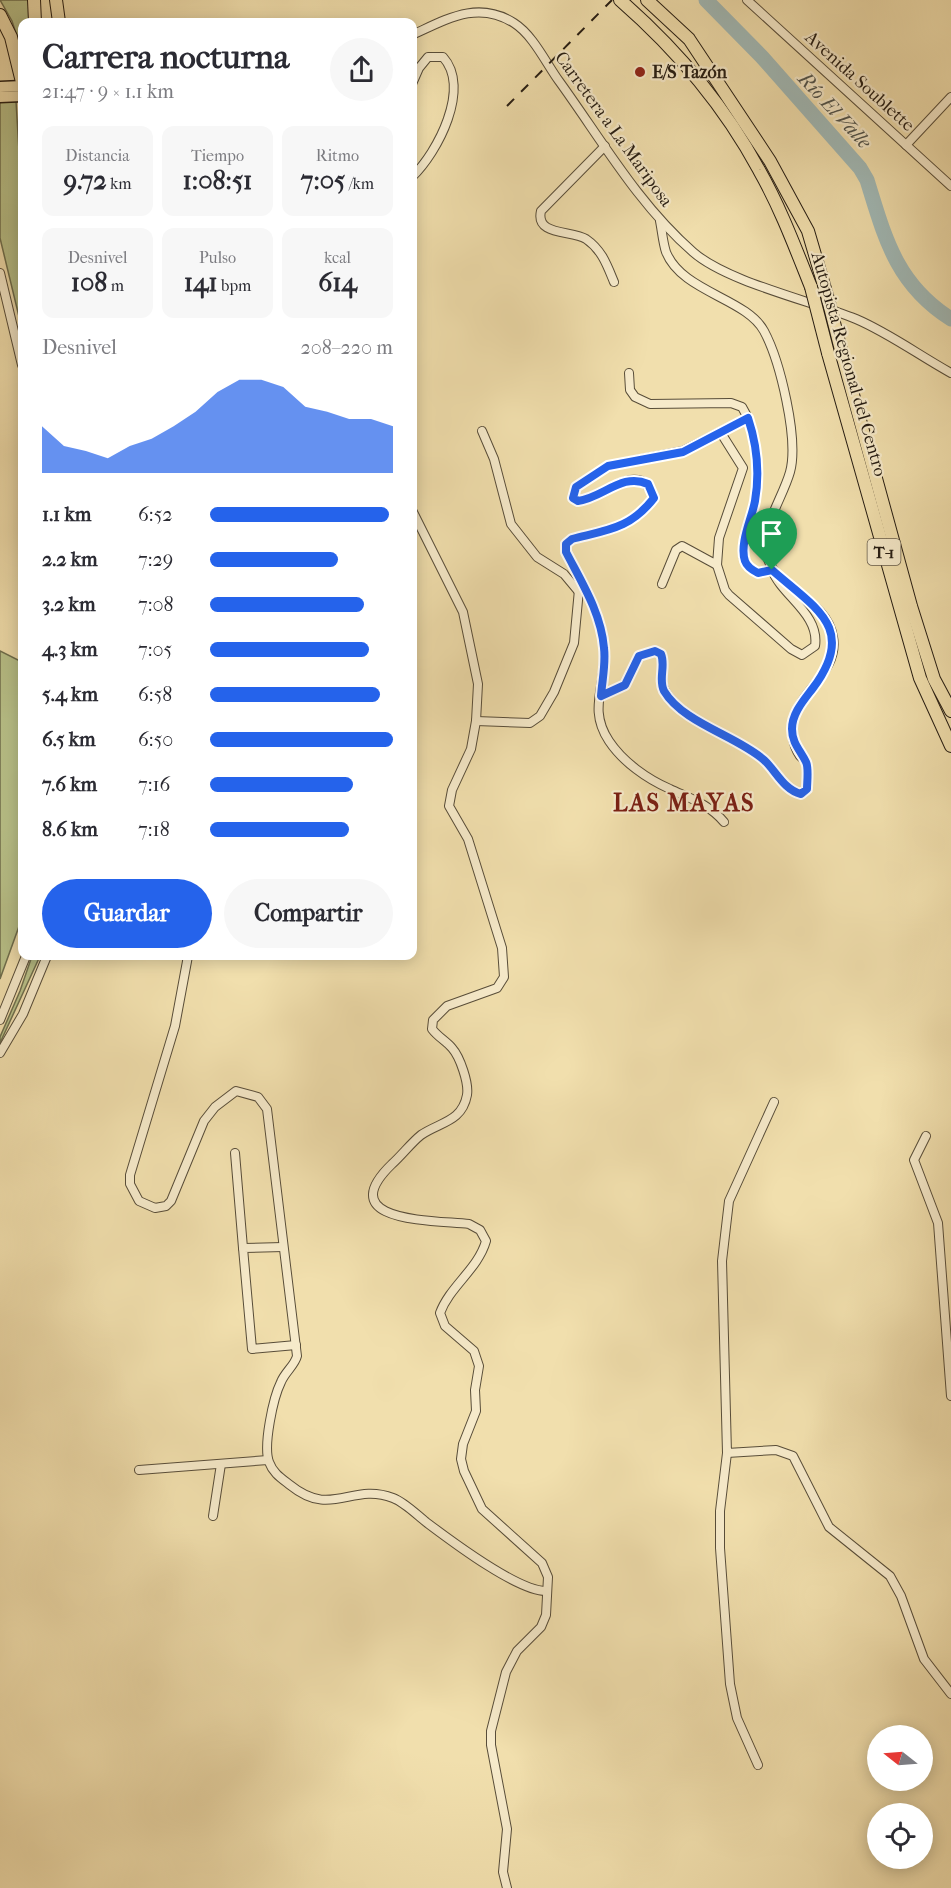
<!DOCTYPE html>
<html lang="es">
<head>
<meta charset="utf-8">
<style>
  body { margin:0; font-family:"IM FELL French Canon",serif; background:#f7f7f7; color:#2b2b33; height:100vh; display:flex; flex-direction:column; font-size:22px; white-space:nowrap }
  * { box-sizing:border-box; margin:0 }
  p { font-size:20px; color:#7c7c81 }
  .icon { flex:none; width:33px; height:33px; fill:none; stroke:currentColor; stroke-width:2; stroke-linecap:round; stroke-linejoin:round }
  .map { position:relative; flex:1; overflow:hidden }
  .details { position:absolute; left:18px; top:18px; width:399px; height:942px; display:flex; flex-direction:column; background:#fff; border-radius:12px; box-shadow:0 3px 15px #0003 }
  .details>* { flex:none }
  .needle { width:39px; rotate:287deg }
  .controls { position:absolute; left:867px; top:1725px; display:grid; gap:12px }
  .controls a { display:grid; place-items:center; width:66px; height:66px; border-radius:50%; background:#fff; box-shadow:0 3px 15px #0003; font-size:30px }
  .pin { position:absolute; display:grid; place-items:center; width:51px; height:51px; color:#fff; margin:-62px -26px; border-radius:50% 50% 50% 0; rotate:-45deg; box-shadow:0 0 6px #0007 }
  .pin .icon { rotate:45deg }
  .round { display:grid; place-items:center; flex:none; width:63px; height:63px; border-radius:32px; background:#f7f7f7 }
  .overview { display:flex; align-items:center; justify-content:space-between; height:102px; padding:0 24px }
  h1 { font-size:33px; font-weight:700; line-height:45px }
  .stats { display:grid; grid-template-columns:repeat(3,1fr); gap:9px; height:102px; padding:6px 24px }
  .stats div { display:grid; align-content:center; border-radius:12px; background:#f7f7f7; text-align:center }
  .stats b { font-size:26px; font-weight:700 }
  .stats small { font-size:16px; font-weight:400 }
  .stats p { font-size:16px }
  .chart { height:168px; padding:12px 24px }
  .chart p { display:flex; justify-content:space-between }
  .chart svg { width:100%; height:108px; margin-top:6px; fill:#2563eb; opacity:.7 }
  .action { display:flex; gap:12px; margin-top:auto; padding:12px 24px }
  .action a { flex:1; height:69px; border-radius:36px; background:#2563eb; color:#fff; font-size:24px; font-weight:700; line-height:69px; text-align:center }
  .action a+a { background:#f7f7f7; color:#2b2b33 }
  ul { padding:0 24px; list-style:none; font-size:20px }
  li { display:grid; grid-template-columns:96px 72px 1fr; align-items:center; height:45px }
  li i { height:15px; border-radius:8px; background:#2563eb }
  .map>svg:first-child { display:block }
  .green { fill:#b9c28a; stroke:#6f6f4e; stroke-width:1.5 }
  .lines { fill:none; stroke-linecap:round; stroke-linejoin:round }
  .river { stroke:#a1b9b6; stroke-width:15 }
  .minor-casing { stroke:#584d39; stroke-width:10 }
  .major-casing { stroke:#251c12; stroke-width:13 }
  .highway-casing { stroke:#251c12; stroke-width:14 }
  .minor { stroke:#f6eaca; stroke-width:8 }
  .major { stroke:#f1dfad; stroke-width:10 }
  .highway { stroke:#f1dfad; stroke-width:12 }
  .rail { stroke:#251c12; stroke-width:2; stroke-dasharray:10 10; stroke-linecap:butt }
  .highway-bridge-casing { stroke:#251c12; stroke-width:14; stroke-linecap:butt }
  .highway-bridge { stroke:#f1dfad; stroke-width:12 }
  .route-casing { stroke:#fff; stroke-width:12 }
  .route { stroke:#2563eb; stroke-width:8 }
  .poi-dot { fill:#8f2418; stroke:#f6eaca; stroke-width:2 }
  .labels { text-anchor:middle; stroke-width:4.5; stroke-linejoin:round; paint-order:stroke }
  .shield { fill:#f6eaca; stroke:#645a49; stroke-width:1.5 }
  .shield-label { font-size:16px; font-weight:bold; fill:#251c12 }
  .poi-label { font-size:18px; font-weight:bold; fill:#251c12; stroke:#f6eaca; text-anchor:start }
  .street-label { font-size:18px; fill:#251c12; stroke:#f6eaca }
  .water-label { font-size:20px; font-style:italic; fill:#50534b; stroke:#f6eaca }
  .district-label { font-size:24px; font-weight:bold; letter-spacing:1.5px; fill:#7a1f14; stroke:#f6eaca }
</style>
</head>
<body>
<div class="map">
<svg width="951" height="1888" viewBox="0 0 951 1888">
  <rect width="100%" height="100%" fill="#f1dfad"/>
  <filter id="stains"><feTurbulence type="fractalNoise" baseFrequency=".00333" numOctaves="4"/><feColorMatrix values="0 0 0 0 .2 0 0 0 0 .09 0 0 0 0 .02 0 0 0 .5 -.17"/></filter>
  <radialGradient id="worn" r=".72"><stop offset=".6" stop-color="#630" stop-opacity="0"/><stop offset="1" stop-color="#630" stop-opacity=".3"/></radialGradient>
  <g class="green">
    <polygon points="0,0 29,0 30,22 22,22 22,52 12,21"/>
    <polygon points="16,101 22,201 22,329 0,238 0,102"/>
    <polygon points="0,651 22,662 22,918 0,979"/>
    <polygon points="32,956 40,956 0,1043 0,1037 20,991"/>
  </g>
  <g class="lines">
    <path class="river" d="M 706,0 L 762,57 L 860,168 L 867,180 C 885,238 896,284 951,319"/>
    <defs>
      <g id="minor">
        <polyline points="747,0 951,186"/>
        <path d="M 412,35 C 447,19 478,0 514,23 C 533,35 546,63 559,81 C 601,139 638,204 693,252 C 727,282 812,301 856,319 C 889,333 920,356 951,373"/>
        <path d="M 412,84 L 419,68 L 428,57 L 443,57 C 471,88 438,152 412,177"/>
        <polyline points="906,145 951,97"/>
        <path d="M 605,146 L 541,211 C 535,236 572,230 586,239 C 602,250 607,265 614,282"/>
        <polyline points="0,273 22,365"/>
        <polyline points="629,373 630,390 635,397 650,404 731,403 742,407 748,418"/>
        <polyline points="482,431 494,459 511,524 537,557 564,574 579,592"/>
        <path d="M 412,510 L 463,612 L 478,684 L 476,721 L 471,749 L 452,790 L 449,806 L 468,839 L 502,948 L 504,977 L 497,988 L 447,1006 L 433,1020 L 432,1029 C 438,1037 446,1041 452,1048 C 460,1057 469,1083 467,1095 C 462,1122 440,1122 421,1135 C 411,1143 402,1155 392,1164 C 331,1223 433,1220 469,1224 L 480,1230 L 486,1241 C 478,1269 450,1286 440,1313 L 445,1326 L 474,1351 L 479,1366 L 475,1390 L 476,1411 L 463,1444 L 461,1459 L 464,1471 L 482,1509 L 542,1563 L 548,1577 L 546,1615 L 541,1627 L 517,1651 L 506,1672 L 491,1731 L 491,1745 L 507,1829 L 503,1872 L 507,1888"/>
        <path d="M 717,565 L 725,590 L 729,595 L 791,649 L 802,655 L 815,646 C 820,614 782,596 772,570 L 758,573 C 749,568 743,563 743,552 C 744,535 752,518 755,501 C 760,472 757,445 748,418 L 683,451 L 608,466 L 576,487 L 573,498 L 578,501 C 603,499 641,456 654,498 C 630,529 607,530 572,539 L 566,545 L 566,552 C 582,583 602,614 604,649 C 607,686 587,708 609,741 C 623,762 647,779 670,789 C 689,798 709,804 724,822"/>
        <polyline points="662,584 676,550 682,546 717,565 719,538 743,468 721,433"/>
        <path d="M 601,696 L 625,685 L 639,656 L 655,651 L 661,654 C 666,666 658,679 665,691 C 683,723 737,736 764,760 C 777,771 784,790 801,794 L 807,789 C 807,782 809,769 806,762 C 805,760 802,758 800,756 C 792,745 791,729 794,717 C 803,689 839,670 833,637 C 826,596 770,590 766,550 C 763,524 783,497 790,472 C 799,439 780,361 764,331 C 746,298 682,292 666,252 C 663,243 662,231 660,221"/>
        <polyline points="476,721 530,723 540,716 554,692 574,643 580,579"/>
        <path d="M 188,956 L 175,1026 L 130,1175 L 130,1184 L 139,1201 L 155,1208 L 166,1206 L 171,1201 L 204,1121 L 215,1107 L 236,1091 L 258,1097 L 267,1109 L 297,1356 C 295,1365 285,1372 281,1382 C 273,1398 263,1446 269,1462 C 273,1473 281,1478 290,1485 C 332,1519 351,1482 393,1498 C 404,1502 416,1514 426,1522 C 450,1540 518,1592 547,1591"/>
        <polyline points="0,1020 26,956"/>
        <polyline points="0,1053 23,1014 47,956"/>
        <polyline points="774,1102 729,1201 722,1261 727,1453 776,1450 793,1456 829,1527 890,1576 901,1596 924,1659 951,1694"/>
        <polyline points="926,1136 914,1160 938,1223 951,1396"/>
        <polyline points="235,1153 243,1248"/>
        <polyline points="283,1247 243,1248 252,1349 296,1345"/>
        <polyline points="727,1453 720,1511 720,1548 730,1684 737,1718 758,1765"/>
        <polyline points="139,1470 268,1460"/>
        <polyline points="213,1516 221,1464"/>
      </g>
      <g id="major">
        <polyline points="0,87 22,86"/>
        <polyline points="0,97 22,96"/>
      </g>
      <g id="highway">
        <polyline points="34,0 35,22"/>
        <polyline points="56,0 59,22"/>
        <path d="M 620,0 C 675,48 724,105 759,170 C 780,207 795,247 811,287"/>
        <polyline points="647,0 689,39 770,161 808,231 828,299"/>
        <polyline points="0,15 11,37 22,82"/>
        <polyline points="828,353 920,678 951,746"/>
        <polyline points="843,358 911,606 934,679 951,711"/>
      </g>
    </defs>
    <use href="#minor" class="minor-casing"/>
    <use href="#major" class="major-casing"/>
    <use href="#highway" class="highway-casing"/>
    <use href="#minor" class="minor"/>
    <use href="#major" class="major"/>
    <use href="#highway" class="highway"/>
    <polyline class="rail" points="507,106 612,0"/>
    <defs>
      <g id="highway-bridge">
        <polyline points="811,287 828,353"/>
        <polyline points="828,299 843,358"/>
      </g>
    </defs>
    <use href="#highway-bridge" class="highway-bridge-casing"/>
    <use href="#highway-bridge" class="highway-bridge"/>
  </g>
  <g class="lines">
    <defs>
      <path id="route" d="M 748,418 C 757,445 760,472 755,501 C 752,518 739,544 745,561 C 747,567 752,570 758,573 L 772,570 C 815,608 858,628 813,688 C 804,700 792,713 792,729 C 792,743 800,750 806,762 C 809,768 807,782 807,789 L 801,794 C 784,790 776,771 764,760 C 737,736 683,723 664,691 C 658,679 666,666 661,654 L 655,651 L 639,656 L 625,685 L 601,696 C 602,681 606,664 604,648 C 601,613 582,583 566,552 L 566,544 L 572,539 C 607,530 630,529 654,498 L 648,484 C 622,472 603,498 578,501 L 573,498 L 576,487 L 608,466 L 683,452 Z"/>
    </defs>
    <use href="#route" class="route-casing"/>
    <use href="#route" class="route"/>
  </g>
  <circle class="poi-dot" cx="640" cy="72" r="6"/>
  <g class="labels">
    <rect class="shield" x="867.5" y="539" width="33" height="26" rx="4.5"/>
    <g class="shield-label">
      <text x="884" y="558">T-1</text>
    </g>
    <g class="poi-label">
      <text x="652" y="78">E/S Tazón</text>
    </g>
    <g class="street-label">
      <text transform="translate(860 81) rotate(42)" y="6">Avenida Soublette</text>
      <text transform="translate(614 129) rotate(54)" y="6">Carretera a La Mariposa</text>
      <text transform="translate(849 364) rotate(74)" y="6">Autopista Regional del Centro</text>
    </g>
    <g class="water-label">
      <text transform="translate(835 110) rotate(47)" y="7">Río El Valle</text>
    </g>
    <g class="district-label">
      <text x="684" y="811">LAS MAYAS</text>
    </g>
  </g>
  <rect width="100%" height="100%" filter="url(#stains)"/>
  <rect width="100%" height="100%" fill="url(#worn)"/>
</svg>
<div class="controls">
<a><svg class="needle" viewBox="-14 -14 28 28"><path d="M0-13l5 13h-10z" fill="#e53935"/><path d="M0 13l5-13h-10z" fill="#7c7c81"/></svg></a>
<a><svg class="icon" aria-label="locate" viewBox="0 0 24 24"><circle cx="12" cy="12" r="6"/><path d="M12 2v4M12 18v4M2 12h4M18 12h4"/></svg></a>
</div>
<div class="pin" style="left:772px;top:570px;background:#1e9e55"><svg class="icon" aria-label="arrive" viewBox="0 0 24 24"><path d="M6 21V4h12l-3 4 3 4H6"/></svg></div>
<section class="details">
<div class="overview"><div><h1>Carrera nocturna</h1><p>21:47 · 9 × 1.1 km</p></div><a class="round"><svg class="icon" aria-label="share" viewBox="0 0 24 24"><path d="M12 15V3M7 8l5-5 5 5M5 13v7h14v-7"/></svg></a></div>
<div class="stats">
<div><p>Distancia</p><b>9.72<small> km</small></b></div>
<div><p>Tiempo</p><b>1:08:51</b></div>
<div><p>Ritmo</p><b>7:05<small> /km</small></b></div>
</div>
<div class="stats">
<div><p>Desnivel</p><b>108<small> m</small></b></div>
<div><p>Pulso</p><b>141<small> bpm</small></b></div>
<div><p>kcal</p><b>614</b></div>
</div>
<div class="chart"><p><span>Desnivel</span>208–220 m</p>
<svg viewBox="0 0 160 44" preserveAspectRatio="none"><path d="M0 44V25L10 33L20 35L30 38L40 33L50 30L60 25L70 19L80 11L90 6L100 6L110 9L120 17L130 19L140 22L150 22L160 25V44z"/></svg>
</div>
<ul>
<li><b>1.1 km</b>6:52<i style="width:98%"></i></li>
<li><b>2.2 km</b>7:29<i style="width:70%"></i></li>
<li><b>3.2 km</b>7:08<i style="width:84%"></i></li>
<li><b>4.3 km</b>7:05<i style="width:87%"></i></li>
<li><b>5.4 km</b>6:58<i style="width:93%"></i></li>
<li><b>6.5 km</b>6:50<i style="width:100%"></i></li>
<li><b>7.6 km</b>7:16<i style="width:78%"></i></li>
<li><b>8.6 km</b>7:18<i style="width:76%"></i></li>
</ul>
<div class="action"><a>Guardar</a><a>Compartir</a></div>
</section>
</div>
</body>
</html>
